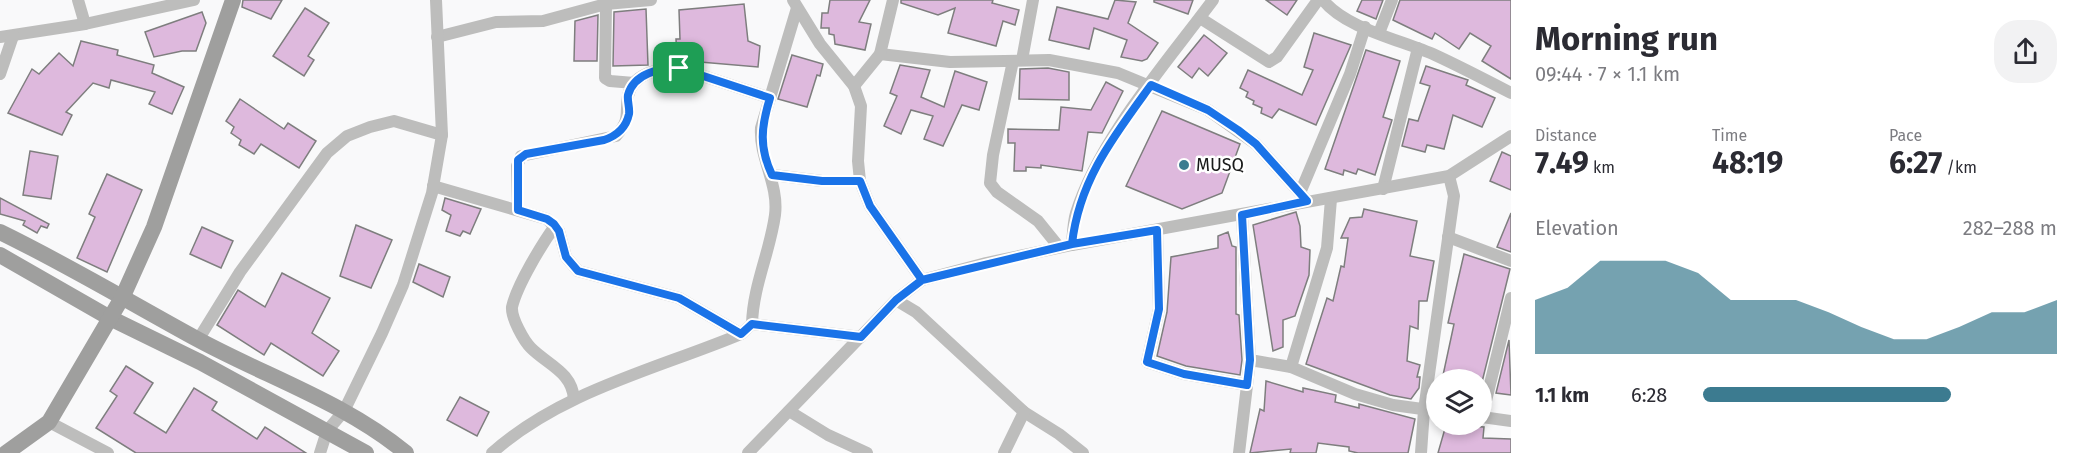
<!DOCTYPE html>
<html lang="en">
<head>
<meta charset="utf-8">
<style>
  body { margin:0; font-family:"Fira Sans",sans-serif; background:#f2f2f3; color:#2b2b33; height:100vh; display:flex; flex-direction:column; font-size:22px; white-space:nowrap }
  * { box-sizing:border-box; margin:0 }
  p { font-size:20px; color:#7c7c81 }
  .icon { flex:none; width:33px; height:33px; fill:none; stroke:currentColor; stroke-width:2; stroke-linecap:round; stroke-linejoin:round }
  .map { position:relative; flex:1; overflow:hidden }
  .drawer { display:flex; flex-direction:column; background:#fff; width:570px }
  .drawer>* { flex:none }
  .tools { position:absolute; left:1426px; top:369px; display:grid; gap:12px }
  .tools a { display:grid; place-items:center; width:66px; height:66px; border-radius:50%; background:#fff; box-shadow:0 3px 9px #0003; font-size:30px }
  .pin { position:absolute; display:grid; place-items:center; width:51px; height:51px; color:#fff; margin:-26px; border-radius:12px; box-shadow:0 3px 9px #0006 }
  .round { display:grid; place-items:center; flex:none; width:63px; height:63px; border-radius:24px; background:#f2f2f3 }
  .headline { display:flex; align-items:center; justify-content:space-between; height:102px; padding:0 24px }
  h1 { font-size:33px; font-weight:700; line-height:45px }
  .stats { display:grid; grid-template-columns:repeat(3,1fr); gap:9px; height:102px; padding:6px 24px }
  .stats div { display:grid; align-content:center }
  .stats b { font-size:30px; font-weight:700 }
  .stats small { font-size:16px; font-weight:400 }
  .stats p { font-size:16px }
  .chart { height:168px; padding:12px 24px }
  .chart p { display:flex; justify-content:space-between }
  .chart svg { width:100%; height:108px; margin-top:6px; fill:#3c7b90; opacity:.7 }
  ul { padding:0 24px; list-style:none; font-size:20px }
  li { display:grid; grid-template-columns:96px 72px 1fr; align-items:center; height:45px }
  li i { height:15px; border-radius:8px; background:#3c7b90 }
  main { display:flex; flex:1; min-height:0 }
  .map>svg:first-child { display:block }
  .building { fill:#deb9dd; stroke:#7e7e7e; stroke-width:1.5 }
  .lines { fill:none; stroke-linecap:round; stroke-linejoin:round }
  .street { stroke:#bdbdbc; stroke-width:12 }
  .secondary { stroke:#9f9f9e; stroke-width:16 }
  .route-casing { stroke:#fff; stroke-width:12 }
  .route { stroke:#1a73e8; stroke-width:8 }
  .poi-dot { fill:#3c7b90; stroke:#fff; stroke-width:2 }
  .labels { text-anchor:middle; stroke-width:5; stroke-linejoin:round; paint-order:stroke }
  .poi-label { font-size:18px; fill:#191a1a; stroke:#fff; text-anchor:start }
</style>
</head>
<body>
<main>
<div class="map">
<svg width="1511" height="453" viewBox="0 0 1511 453">
  <rect width="100%" height="100%" fill="#f9f9fa"/>
  <g class="building">
    <polygon points="243,0 282,0 271,19 242,7"/>
    <polygon points="830,0 870,0 859,22 871,24 865,50 835,44 834,35 829,34 829,28 821,28 822,13 828,13"/>
    <polygon points="901,0 993,0 992,3 1019,10 1015,25 1003,21 996,46 948,33 955,8 938,15 901,3"/>
    <polygon points="1115,0 1136,2 1128,23 1158,43 1147,59 1142,61 1121,57 1127,40 1094,28 1089,49 1049,40 1057,7 1108,19"/>
    <polygon points="1154,0 1193,0 1188,14 1154,2"/>
    <polygon points="1266,0 1297,0 1287,15"/>
    <polygon points="1362,0 1383,0 1376,19 1357,11"/>
    <polygon points="1400,0 1511,0 1511,79 1482,61 1491,46 1470,33 1459,49 1435,33 1432,39 1393,20"/>
    <polygon points="744,4 748,41 760,46 758,67 677,60 676,39 680,39 679,10"/>
    <polygon points="305,8 329,23 308,56 314,60 304,76 273,56"/>
    <polygon points="646,9 648,65 613,66 614,12"/>
    <polygon points="202,12 206,23 196,51 182,51 154,57 145,32"/>
    <polygon points="598,15 597,61 574,61 575,21"/>
    <polygon points="1314,33 1351,45 1316,125 1279,109 1272,118 1261,113 1262,108 1253,104 1254,101 1246,97 1248,92 1240,88 1248,70 1302,95 1313,70 1304,67"/>
    <polygon points="1204,35 1227,53 1208,76 1199,68 1192,78 1178,67"/>
    <polygon points="81,41 118,50 117,55 154,65 152,73 184,87 172,114 149,104 155,92 111,80 109,88 93,83 66,112 72,115 62,135 8,113 32,69 39,74 59,53 73,66"/>
    <polygon points="1366,50 1400,61 1383,117 1392,120 1375,175 1358,169 1356,174 1344,170 1343,175 1325,169"/>
    <polygon points="792,55 823,64 820,76 817,75 807,107 778,99"/>
    <polygon points="900,65 930,70 921,97 944,107 955,71 987,82 979,110 962,105 943,146 924,139 933,116 911,110 901,134 884,126 897,96 890,93"/>
    <polygon points="1426,66 1468,80 1466,85 1495,98 1482,127 1453,115 1444,149 1427,145 1425,152 1402,146 1409,119 1418,121 1430,86 1420,83"/>
    <polygon points="1048,68 1069,72 1069,100 1019,99 1020,69"/>
    <polygon points="1106,82 1123,91 1102,133 1088,132 1082,171 1041,165 1041,168 1026,167 1026,171 1014,171 1015,143 1008,143 1008,129 1059,130 1061,107 1091,110"/>
    <polygon points="240,99 284,129 288,123 316,141 299,168 261,144 254,154 239,145 241,140 231,133 234,127 226,121"/>
    <polygon points="1162,111 1240,144 1222,193 1182,209 1126,186"/>
    <polygon points="30,151 58,156 51,199 23,195"/>
    <polygon points="1502,152 1511,156 1511,190 1490,181"/>
    <polygon points="107,174 142,190 107,272 77,258 95,217 89,214"/>
    <polygon points="0,198 49,224 47,228 41,226 37,233 23,225 25,221 0,214"/>
    <polygon points="445,198 481,209 470,234 463,231 460,236 446,231 451,215 442,210"/>
    <polygon points="1364,209 1417,221 1410,256 1434,261 1427,301 1419,301 1418,329 1410,326 1407,361 1420,365 1417,377 1420,377 1419,388 1411,399 1390,395 1306,364 1327,298 1333,301 1341,266 1344,267 1348,238 1341,238 1350,218 1362,217"/>
    <polygon points="1296,212 1300,226 1301,247 1310,250 1309,275 1295,316 1283,320 1283,347 1273,351 1253,225"/>
    <polygon points="1511,213 1511,252 1497,247"/>
    <polygon points="356,225 392,240 371,288 340,276"/>
    <polygon points="202,227 233,241 221,268 190,254"/>
    <polygon points="1228,232 1232,246 1236,247 1236,314 1239,315 1242,360 1240,375 1186,366 1157,356 1167,312 1171,257 1218,248 1218,236"/>
    <polygon points="1464,254 1510,269 1482,382 1482,380 1442,380 1454,324 1448,323"/>
    <polygon points="419,264 450,277 443,297 413,282"/>
    <polygon points="282,273 330,298 312,333 339,351 323,376 271,343 264,355 217,325 238,290 265,307"/>
    <polygon points="1509,340 1511,395 1496,393"/>
    <polygon points="126,366 153,383 134,413 166,433 194,388 217,402 212,410 257,439 265,427 306,453 136,453 96,428 117,396 110,391"/>
    <polygon points="1266,381 1303,392 1303,388 1336,395 1335,402 1359,408 1359,404 1415,419 1408,453 1358,453 1349,451 1349,447 1318,443 1316,453 1290,453 1291,449 1250,453 1260,409 1264,411"/>
    <polygon points="460,397 489,412 477,436 447,420"/>
    <polygon points="1446,425 1484,427 1483,438 1511,439 1511,453 1438,453"/>
  </g>
  <g class="lines">
    <g class="street">
      <polyline points="78,0 85,24"/>
      <polyline points="793,0 820,44 854,86 861,106 858,161 860,181 870,206 922,280"/>
      <path d="M 1323,0 C 1346,29 1402,40 1435,55 C 1461,67 1486,80 1511,93"/>
      <polyline points="606,4 605,78 610,81 634,83"/>
      <polyline points="1200,18 1269,62 1277,57 1318,0"/>
      <polyline points="1379,33 1392,0"/>
      <polyline points="0,37 85,24 194,0"/>
      <polyline points="437,37 496,22 543,21 606,4 651,0"/>
      <polyline points="880,54 950,62 1049,60 1118,73 1208,110 1256,144 1307,201"/>
      <polyline points="1022,60 1033,0"/>
      <polyline points="1013,61 993,155 990,183 997,192 1038,221 1059,247"/>
      <polyline points="0,74 13,36"/>
      <polyline points="854,86 880,54 893,0"/>
      <polyline points="773,175 822,181 860,181"/>
      <polyline points="433,186 547,219 559,231 566,257 578,271 679,298 741,334"/>
      <polyline points="1383,189 1418,48"/>
      <polyline points="1300,193 1350,74 1365,27"/>
      <path d="M 518,210 L 517,166 L 521,156 L 616,136 C 631,119 625,115 628,96 C 632,73 660,68 679,68 L 770,98"/>
      <path d="M 555,226 C 542,244 517,285 512,307 C 511,318 524,341 531,348 C 548,365 572,372 574,399"/>
      <polyline points="1157,230 1159,309 1147,362 1184,374 1247,385"/>
      <polyline points="1448,237 1511,261"/>
      <path d="M 1072,245 C 1073,234 1073,223 1076,213 C 1099,139 1167,62 1213,0"/>
      <polyline points="896,300 916,312 1024,412 1059,434 1083,453"/>
      <path d="M 752,324 C 753,286 770,252 775,215 C 779,184 759,158 761,128 L 797,8"/>
      <polyline points="198,340 240,272 327,153 347,136 370,127 394,121 442,135"/>
      <polyline points="1250,360 1291,367 1355,394 1393,405 1437,411"/>
      <polyline points="1291,367 1327,248 1331,199"/>
      <polyline points="789,411 828,435 867,453"/>
      <polyline points="1482,417 1511,298"/>
      <polyline points="1482,417 1511,421"/>
      <polyline points="49,422 108,453"/>
      <polyline points="320,453 327,431 344,411 382,333 403,285 432,193 442,135 436,0"/>
      <path d="M 492,453 C 561,391 657,369 741,334 L 752,324 L 861,337"/>
      <polyline points="748,453 896,300 922,280 986,263 1072,245 1449,176 1511,136"/>
      <polyline points="1004,453 1024,412"/>
      <polyline points="1239,453 1250,360 1242,215"/>
      <polyline points="1421,453 1424,410 1454,196 1449,176"/>
    </g>
    <g class="secondary">
      <path d="M 0,232 C 68,265 131,303 197,339 C 267,377 344,402 406,453"/>
      <polyline points="0,255 110,318 200,362 366,453"/>
      <polyline points="6,453 49,422 123,296 154,227 233,0"/>
    </g>
  </g>
  <g class="lines">
    <defs>
      <path id="route" d="M 679,68 C 660,68 634,73 628,95 C 627,101 630,108 629,114 C 626,128 616,136 604,140 L 526,154 L 518,160 L 518,210 L 547,219 L 554,224 L 559,231 L 566,257 L 578,271 L 679,298 L 741,334 L 752,324 L 861,337 L 896,300 L 922,280 L 1072,244 L 1157,230 L 1159,309 L 1147,362 L 1184,374 L 1247,385 L 1250,360 L 1242,215 L 1307,201 L 1256,144 L 1238,130 L 1208,110 L 1151,85 C 1114,136 1079,180 1072,244 L 922,280 L 870,206 L 860,181 L 822,181 L 772,175 C 759,147 761,127 770,98 L 679,68"/>
    </defs>
    <use href="#route" class="route-casing"/>
    <use href="#route" class="route"/>
  </g>
  <circle class="poi-dot" cx="1184" cy="165" r="6"/>
  <g class="labels">
    <g class="poi-label">
      <text x="1196" y="171">MUSQ</text>
    </g>
  </g>
</svg>
<div class="tools">
<a><svg class="icon" aria-label="layers" viewBox="0 0 24 24"><path d="M12 4l9 5-9 5-9-5zM3 14l9 5 9-5"/></svg></a>
</div>
<div class="pin" style="left:679px;top:68px;background:#1e9e55"><svg class="icon" aria-label="arrive" viewBox="0 0 24 24"><path d="M6 21V4h12l-3 4 3 4H6"/></svg></div>
</div>
<section class="drawer">
<div class="headline"><div><h1>Morning run</h1><p>09:44 · 7 × 1.1 km</p></div><a class="round"><svg class="icon" aria-label="share" viewBox="0 0 24 24"><path d="M12 15V3M7 8l5-5 5 5M5 13v7h14v-7"/></svg></a></div>
<div class="stats">
<div><p>Distance</p><b>7.49<small> km</small></b></div>
<div><p>Time</p><b>48:19</b></div>
<div><p>Pace</p><b>6:27<small> /km</small></b></div>
</div>
<div class="chart"><p><span>Elevation</span>282–288 m</p>
<svg viewBox="0 0 160 44" preserveAspectRatio="none"><path d="M0 44V22L10 17L20 6L30 6L40 6L50 11L60 22L70 22L80 22L90 27L100 33L110 38L120 38L130 33L140 27L150 27L160 22V44z"/></svg>
</div>
<ul>
<li><b>1.1 km</b>6:28<i style="width:70%"></i></li>
</ul>
</section>
</main>
</body>
</html>
